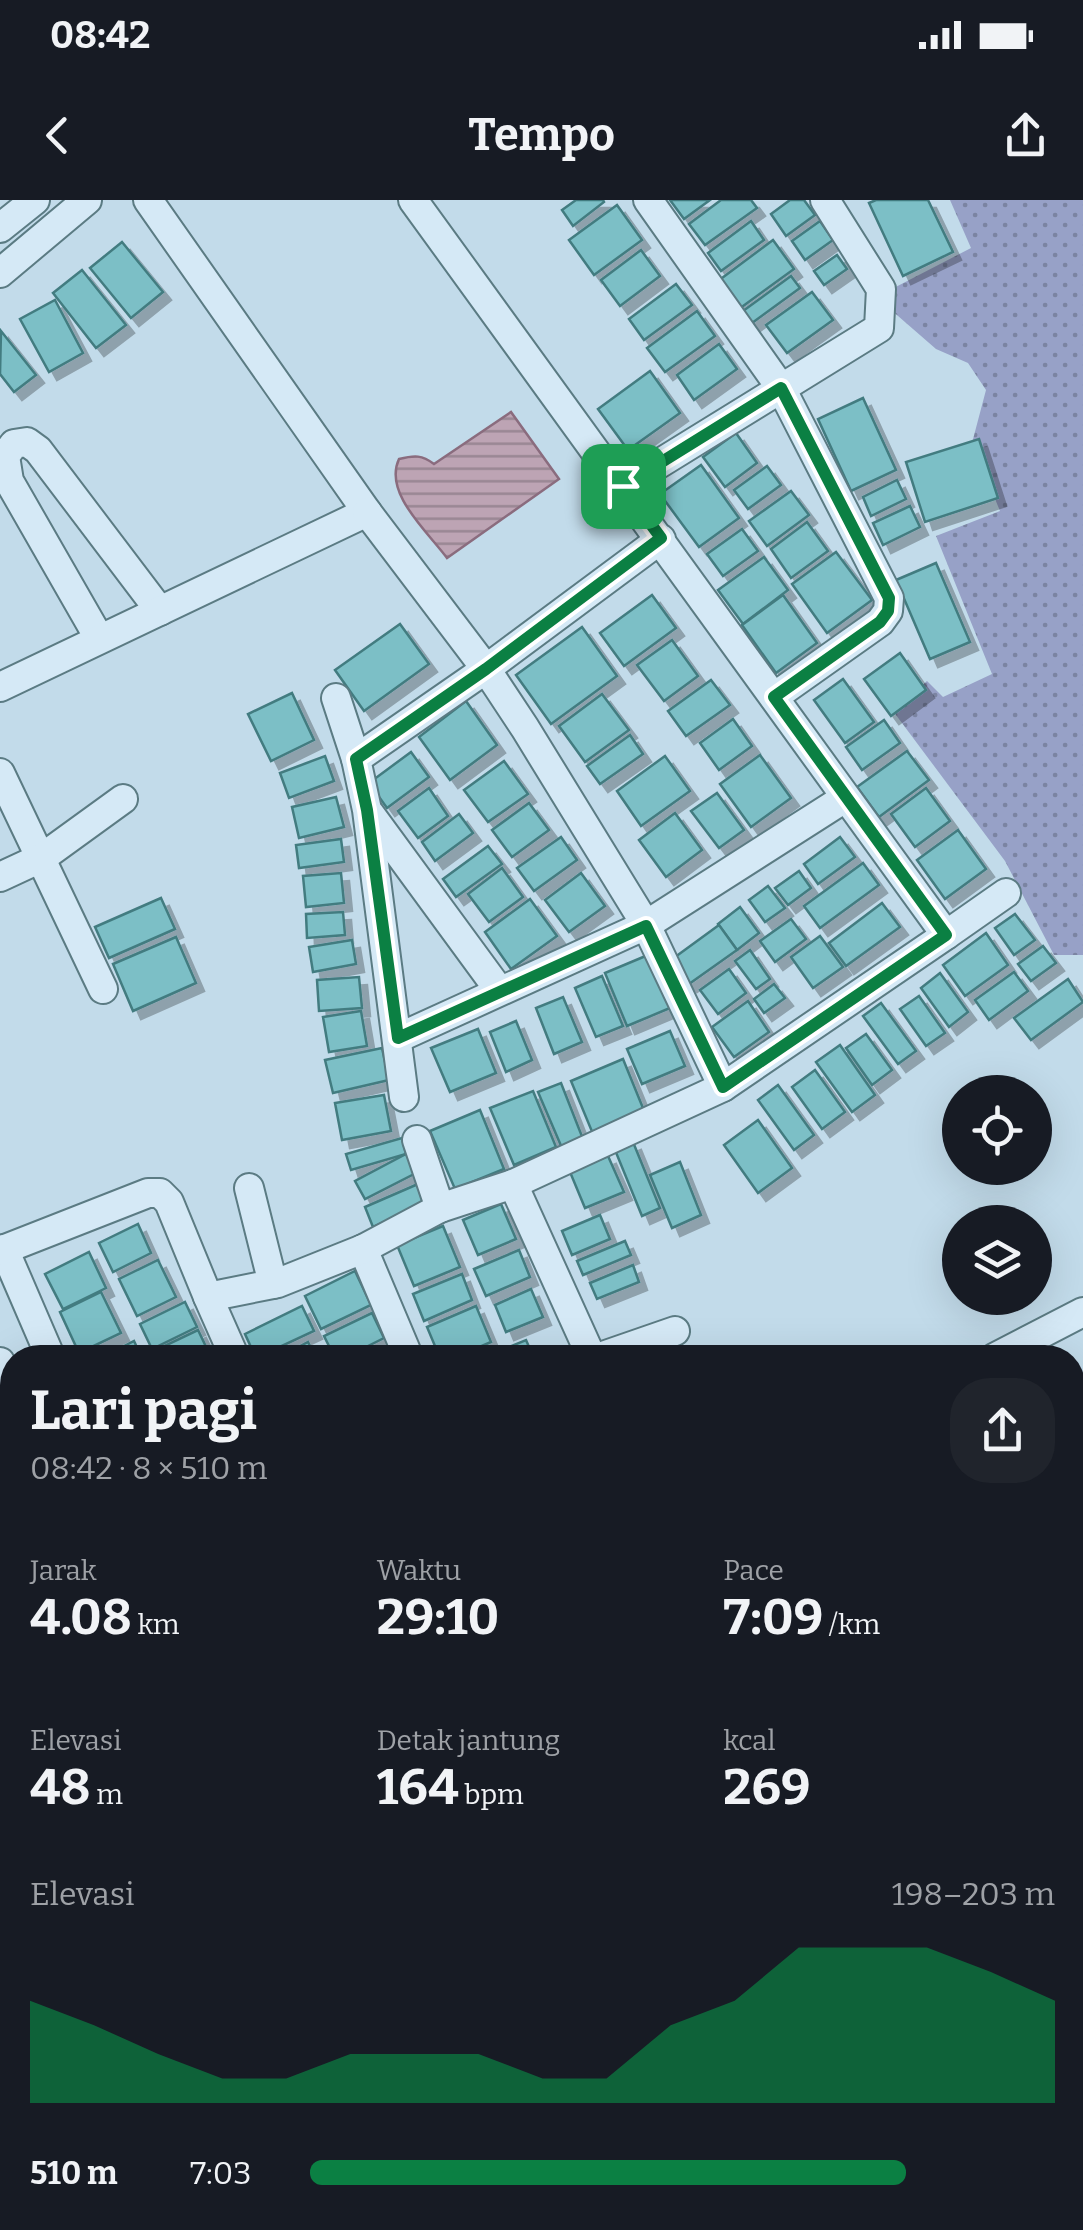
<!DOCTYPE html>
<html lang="id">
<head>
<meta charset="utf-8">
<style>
  body { margin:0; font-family:Bitter,serif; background:#20242c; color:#f1f3f6; height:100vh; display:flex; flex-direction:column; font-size:38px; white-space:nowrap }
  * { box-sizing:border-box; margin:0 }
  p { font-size:32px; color:#9ea1a6 }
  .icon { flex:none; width:55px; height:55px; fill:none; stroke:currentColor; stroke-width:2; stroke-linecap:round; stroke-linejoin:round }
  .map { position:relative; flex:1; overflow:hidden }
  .panel { position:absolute; left:0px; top:1145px; width:1085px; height:885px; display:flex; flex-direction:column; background:#171b24; border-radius:40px 40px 0 0; box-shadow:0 10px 40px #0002 }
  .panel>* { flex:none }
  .tools { position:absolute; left:942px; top:875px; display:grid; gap:20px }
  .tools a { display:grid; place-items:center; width:110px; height:110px; border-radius:50%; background:#171b24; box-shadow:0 10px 40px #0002; font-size:50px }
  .pin { position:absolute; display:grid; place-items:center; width:85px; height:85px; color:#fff; margin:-42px; border-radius:20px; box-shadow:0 5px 15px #0006 }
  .round { display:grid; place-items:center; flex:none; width:105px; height:105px; border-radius:40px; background:#20242c }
  .headline { display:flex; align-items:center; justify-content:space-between; height:170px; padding:0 30px }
  h1 { font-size:55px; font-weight:700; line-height:75px }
  .stats { display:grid; grid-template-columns:repeat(3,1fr); gap:15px; height:170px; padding:10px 30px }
  .stats div { display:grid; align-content:center }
  .stats b { font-size:50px; font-weight:700 }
  .stats small { font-size:28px; font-weight:400 }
  .stats p { font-size:28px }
  .chart { height:280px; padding:20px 30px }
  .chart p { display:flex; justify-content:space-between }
  .chart svg { width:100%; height:180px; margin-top:10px; fill:#0b8043; opacity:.7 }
  ul { padding:0 30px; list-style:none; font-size:32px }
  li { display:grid; grid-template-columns:160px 120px 1fr; align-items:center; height:75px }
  li i { height:25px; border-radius:12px; background:#0b8043 }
  .status { display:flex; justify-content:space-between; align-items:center; height:70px; padding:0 50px; background:#171b24; direction:ltr }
  .status svg { height:28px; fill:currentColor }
  header { display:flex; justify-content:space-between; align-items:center; height:130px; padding:0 30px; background:#171b24; font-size:45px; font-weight:700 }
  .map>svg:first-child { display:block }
  .grass { fill:url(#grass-dots) }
  .water { fill:url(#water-rules); stroke:#8a6c7e; stroke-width:2.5 }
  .building { fill:#7bbfc6; stroke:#437c80; stroke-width:2.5; filter:url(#shadow) }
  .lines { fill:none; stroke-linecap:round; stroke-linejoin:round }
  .street-casing { stroke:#5b7b83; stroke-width:32 }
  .street { stroke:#d5e9f6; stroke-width:28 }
  .route-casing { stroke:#fff; stroke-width:20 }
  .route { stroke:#0b8043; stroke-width:12 }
</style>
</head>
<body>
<div class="status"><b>08:42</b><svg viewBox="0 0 49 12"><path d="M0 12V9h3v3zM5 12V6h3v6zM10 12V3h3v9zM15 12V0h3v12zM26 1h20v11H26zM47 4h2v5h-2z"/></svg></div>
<header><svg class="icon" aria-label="back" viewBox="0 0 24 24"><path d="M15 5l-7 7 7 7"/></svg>Tempo<svg class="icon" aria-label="share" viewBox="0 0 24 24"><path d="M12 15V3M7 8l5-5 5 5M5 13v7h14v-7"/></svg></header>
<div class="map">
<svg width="1083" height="2030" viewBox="0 0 1083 2030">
  <defs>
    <pattern id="grass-dots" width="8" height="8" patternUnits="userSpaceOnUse" patternTransform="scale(2.5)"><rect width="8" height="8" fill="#97a1c7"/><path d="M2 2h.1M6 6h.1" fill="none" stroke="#7b84a2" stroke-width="1.8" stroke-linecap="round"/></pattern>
    <pattern id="water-rules" width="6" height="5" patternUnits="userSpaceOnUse" patternTransform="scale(2.5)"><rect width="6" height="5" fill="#bda4b4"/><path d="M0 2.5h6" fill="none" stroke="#998693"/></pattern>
    <filter id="shadow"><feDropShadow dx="8" dy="8" stdDeviation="0" flood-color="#0004"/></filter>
  </defs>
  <rect width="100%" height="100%" fill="#c2dbea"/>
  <polygon class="grass" points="950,0 1083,0 1083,755 1054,755 1005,661 893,511 927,481 943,497 992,474 936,336 1000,311 972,243 986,190 968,163 936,149 890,109 886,92 971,48"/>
  <path class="water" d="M 511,212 L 559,279 L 447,358 C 428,332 383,293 399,259 C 415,255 422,255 434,264 Z"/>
  <g class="building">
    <polygon points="576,0 603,0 604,2 573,26 562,10"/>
    <polygon points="670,0 710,0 684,19"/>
    <polygon points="721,0 751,0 757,8 705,45 689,24"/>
    <polygon points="790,0 804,0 815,15 786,36 771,14"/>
    <polygon points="876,0 928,0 953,52 903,76 869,3"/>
    <polygon points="617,5 642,40 594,75 569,40"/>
    <polygon points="751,21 764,40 721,71 708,53"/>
    <polygon points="820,21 833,40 805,60 792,41"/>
    <polygon points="773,40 794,69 739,109 718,81"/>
    <polygon points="122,42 163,92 131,118 90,68"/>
    <polygon points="641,50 660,76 620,106 601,80"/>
    <polygon points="837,55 847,69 824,85 814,71"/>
    <polygon points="82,70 126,125 96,148 53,93"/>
    <polygon points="791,76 800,88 752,123 743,111"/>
    <polygon points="676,84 692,105 644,140 629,119"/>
    <polygon points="812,92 833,120 787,153 766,125"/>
    <polygon points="55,100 83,153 49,172 20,119"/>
    <polygon points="697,111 715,136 665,172 647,148"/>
    <polygon points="1,131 36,175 14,192 0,174"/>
    <polygon points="719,144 737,169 694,200 677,175"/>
    <polygon points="650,171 680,213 628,250 598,209"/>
    <polygon points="863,198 896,270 851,291 818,219"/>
    <polygon points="736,233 757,263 725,287 703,257"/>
    <polygon points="979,239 998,298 925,322 906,262"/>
    <polygon points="701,265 739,318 699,347 660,294"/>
    <polygon points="767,266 781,285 748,309 734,290"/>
    <polygon points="897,280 906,299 871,316 863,297"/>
    <polygon points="791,291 809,315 767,346 749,321"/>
    <polygon points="910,306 920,327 883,345 873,323"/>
    <polygon points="807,322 828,351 791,378 771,349"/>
    <polygon points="742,329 758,351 723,376 707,354"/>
    <polygon points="836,352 872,400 827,433 792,384"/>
    <polygon points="764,357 788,390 743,424 718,390"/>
    <polygon points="936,363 970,442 930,459 896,380"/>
    <polygon points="652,395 676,428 624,466 600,433"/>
    <polygon points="783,395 817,443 776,473 742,425"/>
    <polygon points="400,424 429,464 364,511 335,470"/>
    <polygon points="582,427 617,476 551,524 516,475"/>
    <polygon points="672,440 698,476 664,501 637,465"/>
    <polygon points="900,453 926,490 891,516 864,479"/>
    <polygon points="843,479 874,522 845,543 814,500"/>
    <polygon points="711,480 730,505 686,536 668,511"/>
    <polygon points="292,493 314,540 271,561 248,514"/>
    <polygon points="602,494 629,530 585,562 559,526"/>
    <polygon points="466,501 497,545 450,580 419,537"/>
    <polygon points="733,519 752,546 719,570 700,543"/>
    <polygon points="884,520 900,543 862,570 846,547"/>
    <polygon points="630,535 643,554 600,584 587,566"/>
    <polygon points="907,551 929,580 879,617 857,587"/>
    <polygon points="411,552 429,577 387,608 369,583"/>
    <polygon points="760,555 791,598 751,627 720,584"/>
    <polygon points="325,556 334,581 289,598 280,573"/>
    <polygon points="665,556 690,591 641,626 617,591"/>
    <polygon points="504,561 528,594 488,622 464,590"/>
    <polygon points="429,588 448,616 418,638 398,611"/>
    <polygon points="926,588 950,621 915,647 891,614"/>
    <polygon points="717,593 744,630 719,648 691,611"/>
    <polygon points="336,597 344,627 299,638 292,607"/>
    <polygon points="529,603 549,630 512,657 492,630"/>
    <polygon points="675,613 702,650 666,677 639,640"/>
    <polygon points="459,614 473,633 435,661 422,642"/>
    <polygon points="958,630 986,669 945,699 917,660"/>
    <polygon points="561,637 577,660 534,691 517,668"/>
    <polygon points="840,637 855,657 818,684 804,664"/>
    <polygon points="341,639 344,662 299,668 296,645"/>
    <polygon points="488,646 502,664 456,697 443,679"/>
    <polygon points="863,663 879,685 820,728 804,706"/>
    <polygon points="502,668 523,697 489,722 468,694"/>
    <polygon points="799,671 811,688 788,705 775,688"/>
    <polygon points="341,673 344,703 306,707 303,676"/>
    <polygon points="581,673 605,706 569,732 545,700"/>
    <polygon points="768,686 785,708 765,722 749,700"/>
    <polygon points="161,698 175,729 109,758 95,727"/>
    <polygon points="530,699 557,736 511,769 485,732"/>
    <polygon points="882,703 900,727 846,766 829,743"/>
    <polygon points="740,707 759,733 737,750 718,724"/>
    <polygon points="343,712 345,735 307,738 306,714"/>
    <polygon points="1015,714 1035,740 1014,755 995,728"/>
    <polygon points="791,719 806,739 775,762 760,741"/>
    <polygon points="719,725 737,750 689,784 671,760"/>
    <polygon points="986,733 1008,765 965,796 943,765"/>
    <polygon points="820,736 843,767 813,788 791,757"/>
    <polygon points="176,737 196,783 133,811 113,764"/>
    <polygon points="352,740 356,764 313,772 309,747"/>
    <polygon points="1043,746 1056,763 1031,781 1018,764"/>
    <polygon points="750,750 770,779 756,789 735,761"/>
    <polygon points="648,755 670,808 627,826 605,773"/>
    <polygon points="729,769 746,793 718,814 700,790"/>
    <polygon points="1014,772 1028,791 989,820 975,800"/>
    <polygon points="940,773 968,812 949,827 921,788"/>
    <polygon points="602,776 623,826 596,837 575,788"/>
    <polygon points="359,777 362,808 319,811 317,780"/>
    <polygon points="1068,779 1083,802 1031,840 1014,818"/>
    <polygon points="774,784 785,798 764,813 754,799"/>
    <polygon points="919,796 945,833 926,846 900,809"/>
    <polygon points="563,797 582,842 554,854 536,808"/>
    <polygon points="748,801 769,832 734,857 712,827"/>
    <polygon points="881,803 916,851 898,864 863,816"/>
    <polygon points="361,811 367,846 329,852 323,817"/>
    <polygon points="516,821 532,860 506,872 490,832"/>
    <polygon points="478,829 496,873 450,892 431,848"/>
    <polygon points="670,831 685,866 642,884 627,849"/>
    <polygon points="866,834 892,870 872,885 846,848"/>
    <polygon points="840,845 875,895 852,912 816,862"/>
    <polygon points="382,848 389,880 333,893 325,860"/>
    <polygon points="623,859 645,913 593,934 571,881"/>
    <polygon points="815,870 845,912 822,929 792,887"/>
    <polygon points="561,883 583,939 562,948 538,892"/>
    <polygon points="778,885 814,935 794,950 758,900"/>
    <polygon points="533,891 556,947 514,965 490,908"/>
    <polygon points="384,895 391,931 342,940 335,903"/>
    <polygon points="480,910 504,969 455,989 430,931"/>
    <polygon points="758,920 792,968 758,993 724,945"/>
    <polygon points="402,938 406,954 351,970 346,954"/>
    <polygon points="633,942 660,1008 642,1016 615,950"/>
    <polygon points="406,954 416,973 365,999 355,981"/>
    <polygon points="608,956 624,992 585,1008 570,972"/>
    <polygon points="680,962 701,1015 672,1028 650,975"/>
    <polygon points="418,984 427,1004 373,1027 365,1007"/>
    <polygon points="501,1004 516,1039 478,1055 463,1020"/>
    <polygon points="600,1015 610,1039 572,1055 562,1031"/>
    <polygon points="138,1024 151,1053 113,1072 99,1043"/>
    <polygon points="443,1026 460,1067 414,1086 397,1045"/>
    <polygon points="625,1041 631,1055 583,1075 577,1061"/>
    <polygon points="519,1050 530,1077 486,1096 474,1069"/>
    <polygon points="89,1052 106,1088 63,1109 45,1074"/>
    <polygon points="158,1060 176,1097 137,1116 119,1079"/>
    <polygon points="633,1065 639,1082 597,1099 590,1083"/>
    <polygon points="355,1071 371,1105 321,1129 305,1096"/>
    <polygon points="462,1074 472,1100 424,1121 413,1094"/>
    <polygon points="531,1089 543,1117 506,1132 495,1105"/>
    <polygon points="101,1092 121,1133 79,1153 60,1112"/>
    <polygon points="185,1102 197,1127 152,1149 140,1124"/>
    <polygon points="302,1106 314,1131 256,1158 245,1134"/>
    <polygon points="476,1106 491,1142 454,1158 440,1158 427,1127"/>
    <polygon points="372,1113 384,1138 344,1158 335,1158 324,1136"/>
    <polygon points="198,1130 209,1153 200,1158 162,1158 158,1149"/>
    <polygon points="526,1140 533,1156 501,1158 499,1151"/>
    <polygon points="134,1141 142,1158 101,1158"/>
    <polygon points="308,1142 316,1158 278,1158"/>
    <polygon points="388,1146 394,1158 366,1158"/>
    <polygon points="6,1264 11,1287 0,1289 0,1265"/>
    <polygon points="12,1294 12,1327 0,1330 0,1297"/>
    <polygon points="12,1333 12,1357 0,1360 0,1336"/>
    <rect x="1072" y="1363" width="11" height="111"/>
    <polygon points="10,1492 12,1496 11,1543 0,1523 0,1497"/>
    <rect x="1072" y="1499" width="11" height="43"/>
    <polygon points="1072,1549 1083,1549 1083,1604 1072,1603"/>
    <polygon points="6,1569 12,1612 0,1614 0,1570"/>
    <rect x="1072" y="1611" width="11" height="43"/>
    <polygon points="1072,1658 1083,1659 1083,1688 1072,1687"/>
    <rect x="1072" y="1700" width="11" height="43"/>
    <polygon points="1072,1755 1083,1756 1083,1791 1072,1790"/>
    <polygon points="1072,1804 1083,1805 1083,1831 1072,1830"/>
    <rect x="1072" y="1839" width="11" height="24"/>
    <rect x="1072" y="1872" width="11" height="37"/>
    <polygon points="1072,1942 1083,1943 1082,2021 1035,2018 1072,2018"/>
    <polygon points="9,2012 12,2018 25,2030 0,2030 0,2020"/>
    <polygon points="29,2018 76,2018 86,2030 38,2030"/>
    <polygon points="124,2018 157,2018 166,2030 133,2030"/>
    <polygon points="192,2018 234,2018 220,2030 195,2030 188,2021"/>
    <polygon points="252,2018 259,2018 271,2030 240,2030"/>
    <polygon points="273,2018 322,2018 308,2030 284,2030"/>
    <polygon points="341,2018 408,2018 421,2030 354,2030"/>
    <polygon points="536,2018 592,2018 577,2030 532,2030 527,2024"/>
    <polygon points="644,2018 679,2018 692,2030 632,2030"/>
    <polygon points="724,2018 774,2018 765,2030 735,2030 722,2020"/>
    <polygon points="890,2024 890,2030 814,2030 813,2025"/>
    <polygon points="900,2027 942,2028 942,2030 900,2030"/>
  </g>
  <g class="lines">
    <defs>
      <g id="street">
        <polyline points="413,0 946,735 723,887"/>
        <polyline points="648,0 781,188 889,398 888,411 880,422 774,497"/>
        <polyline points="0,28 35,0"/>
        <polyline points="0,73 87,0"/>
        <polyline points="623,286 879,128 881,89 825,0"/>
        <polyline points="99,438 9,281 5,256 14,244 27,242 38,250 160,411"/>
        <polyline points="0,487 367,312 148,0"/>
        <polyline points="336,498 356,559"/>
        <polyline points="0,573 103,789"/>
        <polyline points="370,614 499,790"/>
        <polyline points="0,677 43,657 123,599"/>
        <polyline points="946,735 1006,693"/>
        <polyline points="398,838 646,725 845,598"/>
        <polyline points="404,897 367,610 356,559 486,469 661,339"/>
        <polyline points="417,940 440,1008"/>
        <polyline points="513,984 592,1158"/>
        <polyline points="249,988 273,1084"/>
        <polyline points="4,1049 51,1158"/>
        <polyline points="363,1049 409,1158"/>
        <polyline points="0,1051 148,993 160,993 169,1002 208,1097 278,1083 363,1049 440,1008 513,984 723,887 646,725 525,528 486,469 367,312"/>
        <polyline points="208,1097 235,1158"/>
        <polyline points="597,1158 675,1131"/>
        <polyline points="994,1158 1083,1112"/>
        <polyline points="0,1162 12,1206"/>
        <polyline points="0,1446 12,1440"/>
        <polyline points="0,1634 12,1630"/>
        <polyline points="0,1874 12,1862"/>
        <polyline points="1072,1917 1083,1917"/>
        <polyline points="0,2003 12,1995"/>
        <polyline points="166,2018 176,2030"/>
        <polyline points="597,2030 611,2018"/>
        <polyline points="790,2030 801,2018"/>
      </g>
    </defs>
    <use href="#street" class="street-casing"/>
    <use href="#street" class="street"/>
  </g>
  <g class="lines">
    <defs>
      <polygon id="route" points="781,188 889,398 888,411 880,422 774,497 946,735 723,887 646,726 398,838 367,610 356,559 486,469 661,338 623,286"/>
    </defs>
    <use href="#route" class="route-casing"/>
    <use href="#route" class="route"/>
  </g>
</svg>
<div class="tools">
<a><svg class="icon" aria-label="locate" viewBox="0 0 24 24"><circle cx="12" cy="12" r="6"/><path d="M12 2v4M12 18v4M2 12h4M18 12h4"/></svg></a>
<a><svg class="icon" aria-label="layers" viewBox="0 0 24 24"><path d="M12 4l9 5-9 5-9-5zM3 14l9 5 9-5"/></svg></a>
</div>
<div class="pin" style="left:623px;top:286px;background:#1e9e55"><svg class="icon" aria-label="arrive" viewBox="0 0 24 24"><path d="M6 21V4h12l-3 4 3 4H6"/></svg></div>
<section class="panel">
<div class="headline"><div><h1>Lari pagi</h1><p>08:42 · 8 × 510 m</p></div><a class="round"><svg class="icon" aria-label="share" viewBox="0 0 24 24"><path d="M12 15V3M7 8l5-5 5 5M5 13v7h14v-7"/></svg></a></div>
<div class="stats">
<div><p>Jarak</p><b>4.08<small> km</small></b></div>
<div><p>Waktu</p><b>29:10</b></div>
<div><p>Pace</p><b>7:09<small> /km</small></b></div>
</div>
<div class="stats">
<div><p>Elevasi</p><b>48<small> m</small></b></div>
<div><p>Detak jantung</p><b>164<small> bpm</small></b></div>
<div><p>kcal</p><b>269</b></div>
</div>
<div class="chart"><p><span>Elevasi</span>198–203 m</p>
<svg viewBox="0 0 160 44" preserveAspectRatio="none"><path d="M0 44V19L10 25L20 32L30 38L40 38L50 32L60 32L70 32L80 38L90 38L100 25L110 19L120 6L130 6L140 6L150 12L160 19V44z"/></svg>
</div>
<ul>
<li><b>510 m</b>7:03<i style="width:80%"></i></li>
</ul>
</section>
</div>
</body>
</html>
